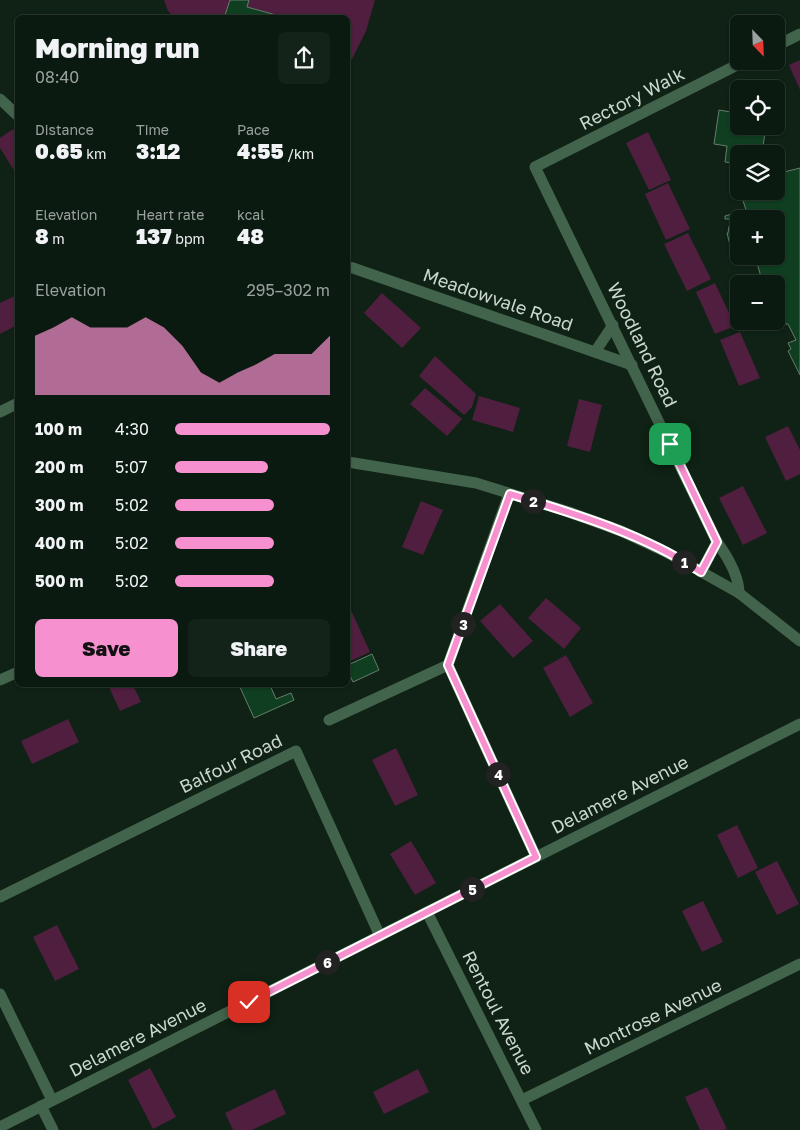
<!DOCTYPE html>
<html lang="en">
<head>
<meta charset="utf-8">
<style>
  body { margin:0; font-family:"Golos Text",sans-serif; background:#142319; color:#f1f3f6; height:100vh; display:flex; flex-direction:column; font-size:19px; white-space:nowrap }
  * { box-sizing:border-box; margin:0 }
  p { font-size:16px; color:#9aa19f }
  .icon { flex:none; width:28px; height:28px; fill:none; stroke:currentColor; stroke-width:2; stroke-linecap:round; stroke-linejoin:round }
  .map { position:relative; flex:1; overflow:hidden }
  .panel { position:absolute; left:15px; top:15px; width:335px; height:672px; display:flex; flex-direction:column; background:#0b1a10; border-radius:8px; box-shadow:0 1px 4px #0004,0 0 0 1px #2b3830 }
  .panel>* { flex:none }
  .needle { width:32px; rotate:157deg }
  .controls { position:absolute; left:730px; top:15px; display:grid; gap:10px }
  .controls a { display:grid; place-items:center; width:55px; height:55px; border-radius:8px; background:#0b1a10; box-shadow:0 1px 4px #0004,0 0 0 1px #2b3830; font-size:25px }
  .pin { position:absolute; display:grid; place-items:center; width:42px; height:42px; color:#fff; margin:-21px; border-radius:10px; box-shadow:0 2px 8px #0006 }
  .km { position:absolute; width:25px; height:25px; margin:-12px; border-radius:50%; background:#222; color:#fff; font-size:14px; line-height:25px; text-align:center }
  .round { display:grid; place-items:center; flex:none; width:52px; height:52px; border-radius:8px; background:#142319 }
  .overview { display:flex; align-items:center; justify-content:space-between; height:85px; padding:0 20px }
  h1 { font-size:28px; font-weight:800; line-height:38px }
  .stats { display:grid; grid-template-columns:repeat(3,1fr); gap:8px; height:85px; padding:5px 20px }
  .stats div { display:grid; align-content:center }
  .stats b { font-size:21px; font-weight:800 }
  .stats small { font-size:14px; font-weight:400 }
  .stats p { font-size:14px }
  .chart { height:140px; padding:10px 20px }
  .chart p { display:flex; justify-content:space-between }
  .chart svg { width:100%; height:90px; margin-top:5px; fill:#f790ce; opacity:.7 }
  .primary-button { display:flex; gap:10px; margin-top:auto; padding:10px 20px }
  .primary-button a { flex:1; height:58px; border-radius:8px; background:#f790ce; color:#111; font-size:20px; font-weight:800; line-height:58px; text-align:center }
  .primary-button a+a { background:#142319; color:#f1f3f6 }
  ul { padding:0 20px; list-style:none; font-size:16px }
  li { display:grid; grid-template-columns:80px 60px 1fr; align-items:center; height:38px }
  li i { height:12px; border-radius:6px; background:#f790ce }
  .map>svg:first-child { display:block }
  .green { fill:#501e3e }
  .building { fill:#0f3e21; stroke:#667d6c }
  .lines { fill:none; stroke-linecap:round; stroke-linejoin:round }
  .service { stroke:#43644c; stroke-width:5.5 }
  .minor { stroke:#43644c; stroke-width:11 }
  .route-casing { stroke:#fff; stroke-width:10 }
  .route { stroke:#f790ce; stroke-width:6 }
  .labels { text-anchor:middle; stroke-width:5; stroke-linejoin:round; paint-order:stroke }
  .street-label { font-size:18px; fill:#cbd7ce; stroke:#0f2215 }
</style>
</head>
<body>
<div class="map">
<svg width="800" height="1130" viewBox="0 0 800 1130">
  <rect width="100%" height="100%" fill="#0f2215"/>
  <g class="green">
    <polygon points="164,0 375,0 366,31 352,59 348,61 348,18 174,17 168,11"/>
    <polygon points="800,60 800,90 789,65"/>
    <polygon points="13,129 17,135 17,175 0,148 0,138"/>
    <polygon points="648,132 671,180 649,190 626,143"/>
    <polygon points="668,183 690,229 666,240 645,194"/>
    <polygon points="688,233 711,279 687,291 664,244"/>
    <polygon points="715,283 735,326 715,334 696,292"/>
    <polygon points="382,293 421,328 402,348 364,313"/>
    <polygon points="17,295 17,325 0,334 0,303"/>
    <polygon points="740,332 760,378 739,386 720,340"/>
    <polygon points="435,356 476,394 472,407 464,415 419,376"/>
    <polygon points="425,388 462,419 447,436 410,404"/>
    <polygon points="479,396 520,408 513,432 472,420"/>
    <polygon points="579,399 602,405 590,452 567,446"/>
    <polygon points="788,426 800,450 800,474 786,481 765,437"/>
    <polygon points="743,486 767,533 743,545 719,498"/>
    <polygon points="421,501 443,510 423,555 402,547"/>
    <polygon points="546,598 581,628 564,649 528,618"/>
    <polygon points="500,604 533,641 513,658 480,621"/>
    <polygon points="350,608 370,652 348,662 348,609"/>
    <polygon points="566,655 593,703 570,717 543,668"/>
    <polygon points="108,685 133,685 141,702 120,711"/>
    <polygon points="68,719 79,742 32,764 21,741"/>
    <polygon points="396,748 418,795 395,806 372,760"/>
    <polygon points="737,825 758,868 738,878 717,835"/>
    <polygon points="411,841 436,883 415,895 390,854"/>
    <polygon points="777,861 799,904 777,915 755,872"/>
    <polygon points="703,901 723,942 702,952 682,911"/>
    <polygon points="57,925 79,969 55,981 33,937"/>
    <polygon points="150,1068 176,1117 153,1129 128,1080"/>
    <polygon points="418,1069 429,1092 384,1114 373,1092"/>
    <polygon points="707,1087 727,1129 724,1130 700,1130 685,1097"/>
    <polygon points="275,1089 286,1114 252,1130 233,1130 225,1113"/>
  </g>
  <g class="building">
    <polygon points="230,0 249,0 247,7 276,15 275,18 224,18"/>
    <polygon points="733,95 739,95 739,126 766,126 762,153 739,154 739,164 725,162 727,146 714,144 719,110 731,112"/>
    <polygon points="800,168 800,375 788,351 791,349 788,343 796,340 788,324 785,324 778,297 776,298 776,284 763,284 755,256 776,256 776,219 739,219 739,243 730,245 727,233 728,233 729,226 736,219 725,219 725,216 746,210 740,191 776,191 776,174"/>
    <polygon points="372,654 379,670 353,682 348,671 348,665"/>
    <polygon points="239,685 270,685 276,699 291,693 294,700 254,718"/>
  </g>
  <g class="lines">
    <polyline class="service" points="78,18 88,18"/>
    <g class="minor">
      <polyline points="776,46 800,34"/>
      <polyline points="0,99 18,116"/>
      <polyline points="348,267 353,268 632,365"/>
      <polyline points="595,352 613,325"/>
      <polyline points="0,412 18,403"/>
      <polyline points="348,462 476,483 569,512 621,531 666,552 739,593 800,641"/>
      <polyline points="509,494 448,665 536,857"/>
      <polyline points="701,572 717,542"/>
      <path d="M 739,593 C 739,576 727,556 717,542 L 535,167 L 745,61"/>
      <polyline points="0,680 18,672"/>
      <polyline points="329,720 448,665"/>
      <polyline points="0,897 296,751 380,936"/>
      <polyline points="427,912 536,1130"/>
      <polyline points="0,994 52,1100"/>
      <polyline points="522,1100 800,964"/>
      <polyline points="41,1106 53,1130"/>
      <polyline points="0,1127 800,724"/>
    </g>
  </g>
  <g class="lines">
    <defs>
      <path id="route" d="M 249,1002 L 536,857 L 448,665 L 510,494 C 576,514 643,534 701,572 L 717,542 L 670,444"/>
    </defs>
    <use href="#route" class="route-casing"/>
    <use href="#route" class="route"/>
  </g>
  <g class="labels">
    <g class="street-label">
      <text transform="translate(632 99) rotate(-27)" y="6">Rectory Walk</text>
      <text transform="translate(498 300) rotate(19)" y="6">Meadowvale Road</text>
      <text transform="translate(642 345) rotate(64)" y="6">Woodland Road</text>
      <text transform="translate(231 764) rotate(-26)" y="6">Balfour Road</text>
      <text transform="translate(620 795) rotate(-27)" y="6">Delamere Avenue</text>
      <text transform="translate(498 1013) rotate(63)" y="6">Rentoul Avenue</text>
      <text transform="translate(653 1017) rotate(-26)" y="6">Montrose Avenue</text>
      <text transform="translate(138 1038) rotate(-27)" y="6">Delamere Avenue</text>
    </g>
  </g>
</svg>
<div class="controls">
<a><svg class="needle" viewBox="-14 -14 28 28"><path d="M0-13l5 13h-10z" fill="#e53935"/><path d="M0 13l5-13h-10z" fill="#9aa19f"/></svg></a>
<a><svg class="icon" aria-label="locate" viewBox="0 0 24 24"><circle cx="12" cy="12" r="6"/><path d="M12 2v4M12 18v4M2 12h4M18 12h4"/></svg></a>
<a><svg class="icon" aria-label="layers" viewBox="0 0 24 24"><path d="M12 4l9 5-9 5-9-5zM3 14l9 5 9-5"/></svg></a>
<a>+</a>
<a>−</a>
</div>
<div class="pin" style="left:670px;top:444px;background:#1e9e55"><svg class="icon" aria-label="arrive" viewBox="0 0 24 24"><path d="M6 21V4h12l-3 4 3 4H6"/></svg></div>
<div class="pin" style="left:249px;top:1002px;background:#d93025"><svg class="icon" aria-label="check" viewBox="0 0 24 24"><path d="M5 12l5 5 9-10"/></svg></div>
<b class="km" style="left:684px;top:562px">1</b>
<b class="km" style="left:533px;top:501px">2</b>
<b class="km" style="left:463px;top:624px">3</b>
<b class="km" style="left:498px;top:774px">4</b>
<b class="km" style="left:472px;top:889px">5</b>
<b class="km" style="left:327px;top:962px">6</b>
<section class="panel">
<div class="overview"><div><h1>Morning run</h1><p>08:40</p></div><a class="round"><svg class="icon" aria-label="share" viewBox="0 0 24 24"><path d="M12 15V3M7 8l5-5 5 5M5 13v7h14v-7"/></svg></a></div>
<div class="stats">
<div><p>Distance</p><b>0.65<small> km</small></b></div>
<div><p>Time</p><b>3:12</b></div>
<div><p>Pace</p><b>4:55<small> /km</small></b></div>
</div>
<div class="stats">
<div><p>Elevation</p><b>8<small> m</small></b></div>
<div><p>Heart rate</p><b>137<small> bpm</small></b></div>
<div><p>kcal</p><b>48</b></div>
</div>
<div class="chart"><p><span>Elevation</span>295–302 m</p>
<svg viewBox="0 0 160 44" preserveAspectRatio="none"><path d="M0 44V15L10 11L20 6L30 11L40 11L50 11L60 6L70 11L80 20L90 33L100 38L110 33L120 29L130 24L140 24L150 24L160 15V44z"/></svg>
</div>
<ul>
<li><b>100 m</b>4:30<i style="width:100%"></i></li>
<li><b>200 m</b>5:07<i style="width:60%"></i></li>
<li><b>300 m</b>5:02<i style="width:64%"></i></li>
<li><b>400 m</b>5:02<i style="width:64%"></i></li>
<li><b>500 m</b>5:02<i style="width:64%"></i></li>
</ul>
<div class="primary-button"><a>Save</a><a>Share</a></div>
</section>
</div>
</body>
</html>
